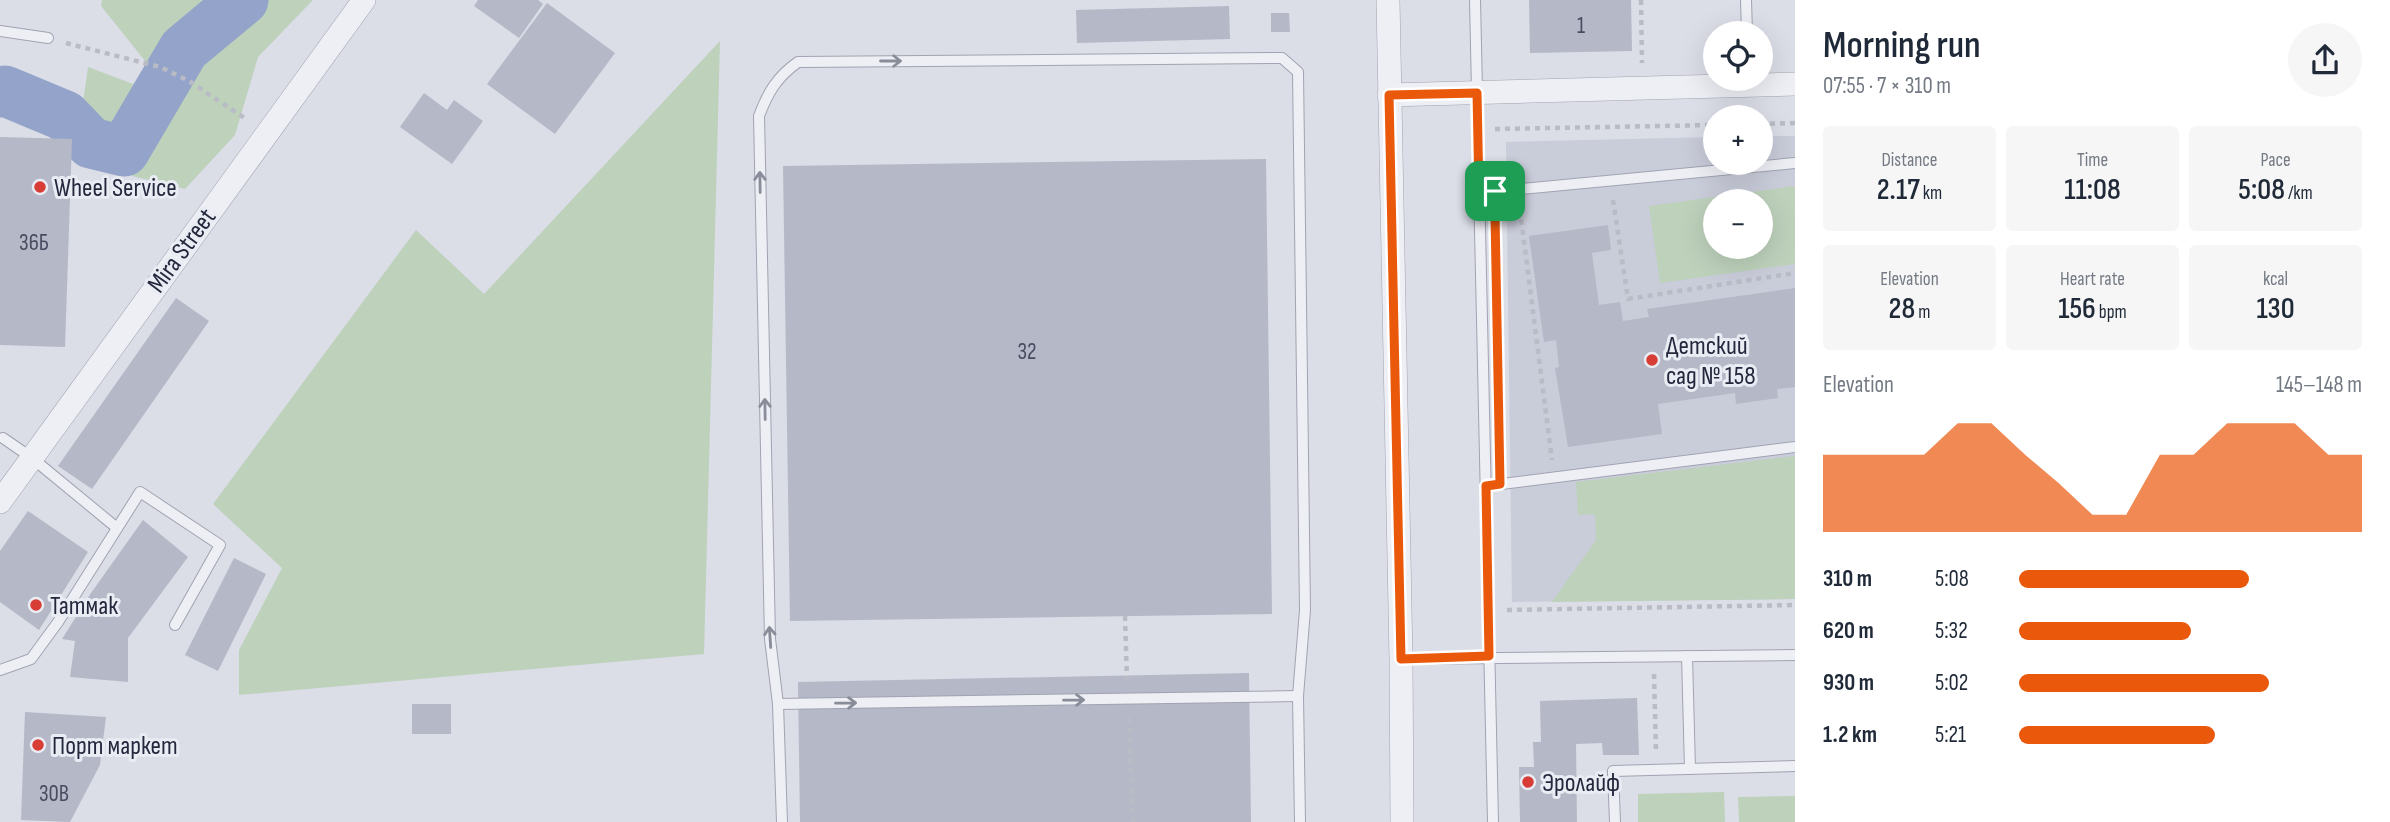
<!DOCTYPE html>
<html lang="en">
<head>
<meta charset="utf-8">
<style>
  body { margin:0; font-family:"Sofia Sans Condensed",sans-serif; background:#f6f6f7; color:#1f2937; height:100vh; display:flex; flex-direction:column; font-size:26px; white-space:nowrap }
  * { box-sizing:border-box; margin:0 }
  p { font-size:23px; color:#747a83 }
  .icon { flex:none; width:38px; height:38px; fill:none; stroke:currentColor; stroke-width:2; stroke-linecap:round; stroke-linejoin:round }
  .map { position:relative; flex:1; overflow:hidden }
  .panel { display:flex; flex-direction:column; background:#fff; width:595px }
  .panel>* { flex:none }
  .controls { position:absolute; left:1703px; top:21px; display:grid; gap:14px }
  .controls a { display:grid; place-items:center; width:70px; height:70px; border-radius:50%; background:#fff; box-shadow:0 7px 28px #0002; font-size:35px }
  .pin { position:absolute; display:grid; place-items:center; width:60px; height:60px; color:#fff; margin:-30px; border-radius:14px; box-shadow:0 4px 10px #0006 }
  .round { display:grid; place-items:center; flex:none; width:74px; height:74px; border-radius:37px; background:#f6f6f7 }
  .summary { display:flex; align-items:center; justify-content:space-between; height:119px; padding:0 28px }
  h1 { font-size:38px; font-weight:600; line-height:52px }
  .stats { display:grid; grid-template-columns:repeat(3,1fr); gap:10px; height:119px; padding:7px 28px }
  .stats div { display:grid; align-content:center; border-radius:7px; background:#f6f6f7; text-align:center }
  .stats b { font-size:30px; font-weight:600 }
  .stats small { font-size:19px; font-weight:400 }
  .stats p { font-size:19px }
  .chart { height:196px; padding:14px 28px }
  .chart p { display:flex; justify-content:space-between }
  .chart svg { width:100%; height:126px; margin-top:7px; fill:#ea580c; opacity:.7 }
  ul { padding:0 28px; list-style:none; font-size:23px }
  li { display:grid; grid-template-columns:112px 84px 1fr; align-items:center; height:52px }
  li i { height:18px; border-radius:9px; background:#ea580c }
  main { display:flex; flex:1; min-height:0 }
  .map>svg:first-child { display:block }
  .built { fill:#c9ccd9; fill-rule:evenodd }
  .green { fill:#bdd1bb; fill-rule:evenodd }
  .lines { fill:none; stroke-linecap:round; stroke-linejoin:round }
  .river { stroke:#93a3ca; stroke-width:51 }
  .building { fill:#b5b8c7 }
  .service-casing { stroke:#a0a3b1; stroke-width:12 }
  .minor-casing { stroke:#a0a3b1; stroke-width:24 }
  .path { stroke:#b9bbc5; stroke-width:4.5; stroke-dasharray:5 5; stroke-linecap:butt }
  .service { stroke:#eeeff5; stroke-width:10 }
  .minor { stroke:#eeeff5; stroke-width:23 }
  .oneway { stroke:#898c99 }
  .route-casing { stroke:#fff; stroke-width:14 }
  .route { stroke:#ea580c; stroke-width:9 }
  .poi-dot { fill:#d73c35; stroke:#eaecf4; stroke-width:2.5 }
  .labels { text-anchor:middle; stroke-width:6; stroke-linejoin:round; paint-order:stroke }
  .number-label { font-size:23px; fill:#484c60 }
  .poi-label { font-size:26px; fill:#24283d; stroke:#eaecf4; text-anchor:start }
  .street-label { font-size:26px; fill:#24283d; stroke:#eaecf4 }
</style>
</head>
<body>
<main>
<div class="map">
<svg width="1795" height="822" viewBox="0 0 1795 822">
  <rect width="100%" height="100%" fill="#dbdde7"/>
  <path class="built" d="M 1761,136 L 1795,136 L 1795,599 L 1512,602 L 1506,142 L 1715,137 L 1715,163 L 1760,163 ZM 1715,201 L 1760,201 L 1760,247 L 1715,247 Z"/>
  <g class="green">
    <polygon points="102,0 313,0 258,57 235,135 185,189 100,168 80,123 88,67 133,84 150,67 101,6"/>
    <polygon points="720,41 704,654 239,695 239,650 282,568 213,504 416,230 484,294"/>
    <path d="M 1795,186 L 1795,264 L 1660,283 L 1649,206 ZM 1715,201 L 1760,201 L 1760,247 L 1715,247 Z"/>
    <polygon points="1795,456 1795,599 1552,602 1596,540 1595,514 1578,515 1576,482"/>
    <polygon points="1724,792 1725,822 1638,822 1638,794"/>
    <polygon points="1795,796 1795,822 1739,822 1738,797"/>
  </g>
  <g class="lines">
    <polyline class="river" points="0,92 5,91 65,116 91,143 124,151 184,49 243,0"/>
  </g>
  <g class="building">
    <polygon points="478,0 538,0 543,4 519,38 474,6"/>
    <polygon points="1529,0 1631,0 1632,51 1530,53"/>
    <polygon points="547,3 615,53 555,134 487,84"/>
    <polygon points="1229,6 1230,39 1077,43 1076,10"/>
    <polygon points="1271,13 1289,13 1290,32 1271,32"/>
    <polygon points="424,93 447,110 454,100 483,121 452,164 400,127"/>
    <polygon points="0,137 72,139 65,347 0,345"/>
    <polygon points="1266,159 1272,614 790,621 783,166"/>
    <polygon points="1608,225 1611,250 1592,253 1599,305 1620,302 1623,321 1649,317 1647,309 1795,288 1795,387 1777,389 1778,398 1736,404 1735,393 1658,404 1662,434 1568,447 1555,368 1559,367 1556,340 1544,342 1529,236"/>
    <polygon points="176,298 209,321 92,489 58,466"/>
    <polygon points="28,511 88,552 39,630 0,602 0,551"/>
    <polygon points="143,520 188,557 128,638 128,682 70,677 75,641 62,639 91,593"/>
    <polygon points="234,558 266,574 218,671 185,655"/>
    <polygon points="1249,673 1251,822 800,822 798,682"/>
    <polygon points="1637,698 1639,755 1603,755 1602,743 1576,744 1577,822 1520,822 1519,767 1534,767 1533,742 1541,742 1540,701"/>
    <rect x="412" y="704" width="39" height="30"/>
    <polygon points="25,712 106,717 100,765 70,822 21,820"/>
  </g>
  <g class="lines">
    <defs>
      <g id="service">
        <polyline points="1475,0 1493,822"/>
        <polyline points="1746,0 1747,33"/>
        <polyline points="0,31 48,38"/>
        <polyline points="1479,193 1795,163"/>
        <polyline points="3,438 32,458 117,528"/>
        <polyline points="1486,486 1795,447"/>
        <polyline points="1687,656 1690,769"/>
        <polyline points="1401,659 1795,655"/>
        <polyline points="0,670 31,659 58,622 140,492 220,545 175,625"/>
        <polyline points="778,704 1298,696"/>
        <path d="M 782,822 L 778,704 L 770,639 L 759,116 C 768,92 777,77 798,62 L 1282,58 L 1298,72 L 1305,610 L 1298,696 L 1300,822"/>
        <polyline points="1615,822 1613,771 1795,766"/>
      </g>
      <g id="minor">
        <polyline points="1388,0 1401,659 1402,822"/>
        <polyline points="1389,95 1795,84"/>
        <polyline points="0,502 364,0"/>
      </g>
    </defs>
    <use href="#service" class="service-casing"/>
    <use href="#minor" class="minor-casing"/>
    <g class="path">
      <polyline points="1641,0 1642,63"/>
      <polyline points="66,43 160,67 189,81 246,119"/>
      <polyline points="1760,124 1795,123"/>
      <polyline points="1495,129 1715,125"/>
      <polyline points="1613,200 1628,299 1795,273"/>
      <polyline points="1520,210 1552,460"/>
      <polyline points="1507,610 1795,605"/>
      <polyline points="1125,616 1127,681"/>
      <polyline points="1654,674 1656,753"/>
      <polyline points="1129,718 1133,822"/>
    </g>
    <use href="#service" class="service"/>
    <use href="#minor" class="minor"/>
  </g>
  <defs><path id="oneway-shaft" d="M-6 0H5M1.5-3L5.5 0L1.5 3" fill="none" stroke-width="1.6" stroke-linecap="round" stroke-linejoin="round" transform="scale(1.75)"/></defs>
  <g class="oneway">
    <use href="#oneway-shaft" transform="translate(891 61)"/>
    <use href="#oneway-shaft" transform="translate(760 182) rotate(-91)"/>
    <use href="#oneway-shaft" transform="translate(765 409) rotate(-91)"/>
    <use href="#oneway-shaft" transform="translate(770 637) rotate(-94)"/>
    <use href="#oneway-shaft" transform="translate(1074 700) rotate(-1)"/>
    <use href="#oneway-shaft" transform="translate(846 703) rotate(-1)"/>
  </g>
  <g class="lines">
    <defs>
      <polygon id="route" points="1477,93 1479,193 1495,191 1495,215 1500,484 1486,486 1489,656 1401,659 1389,95"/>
    </defs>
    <use href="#route" class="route-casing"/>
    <use href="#route" class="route"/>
  </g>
  <g class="poi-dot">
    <circle cx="40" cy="187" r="7"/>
    <circle cx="1652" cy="360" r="7"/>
    <circle cx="36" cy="605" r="7"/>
    <circle cx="38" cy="745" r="7"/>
    <circle cx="1528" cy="782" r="7"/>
  </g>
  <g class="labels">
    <g class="number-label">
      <text x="1581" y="33">1</text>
      <text x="34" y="250">36Б</text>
      <text x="1027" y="359">32</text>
      <text x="54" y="801">30В</text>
    </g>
    <g class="poi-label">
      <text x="54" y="196">Wheel Service</text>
      <text x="1666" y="354">Детский<tspan x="1666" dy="30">сад № 158</tspan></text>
      <text x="50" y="614">Татмак</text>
      <text x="52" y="754">Порт маркет</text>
      <text x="1542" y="791">Эролайф</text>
    </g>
    <g class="street-label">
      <text transform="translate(181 250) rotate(-54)" y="9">Mira Street</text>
    </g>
  </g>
</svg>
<div class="controls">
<a><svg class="icon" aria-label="locate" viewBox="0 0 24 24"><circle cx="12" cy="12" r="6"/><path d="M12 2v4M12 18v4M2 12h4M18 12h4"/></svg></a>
<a>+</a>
<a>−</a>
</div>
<div class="pin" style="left:1495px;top:191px;background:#1e9e55"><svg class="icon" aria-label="arrive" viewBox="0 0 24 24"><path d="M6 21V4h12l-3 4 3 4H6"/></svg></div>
</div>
<section class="panel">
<div class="summary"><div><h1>Morning run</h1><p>07:55 · 7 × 310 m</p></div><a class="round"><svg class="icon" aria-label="share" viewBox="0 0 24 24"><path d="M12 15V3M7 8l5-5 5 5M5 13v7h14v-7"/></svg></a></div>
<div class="stats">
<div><p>Distance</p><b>2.17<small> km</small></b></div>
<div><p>Time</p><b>11:08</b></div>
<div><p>Pace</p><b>5:08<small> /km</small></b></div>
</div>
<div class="stats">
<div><p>Elevation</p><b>28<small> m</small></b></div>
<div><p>Heart rate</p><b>156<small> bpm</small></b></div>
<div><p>kcal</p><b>130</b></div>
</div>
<div class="chart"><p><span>Elevation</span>145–148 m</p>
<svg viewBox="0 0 160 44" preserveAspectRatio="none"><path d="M0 44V17L10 17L20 17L30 17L40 6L50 6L60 17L70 27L80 38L90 38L100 17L110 17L120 6L130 6L140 6L150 17L160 17V44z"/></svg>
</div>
<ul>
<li><b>310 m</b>5:08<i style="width:67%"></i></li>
<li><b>620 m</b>5:32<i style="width:50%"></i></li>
<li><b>930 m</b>5:02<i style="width:73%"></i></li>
<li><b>1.2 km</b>5:21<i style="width:57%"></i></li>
</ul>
</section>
</main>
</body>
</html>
